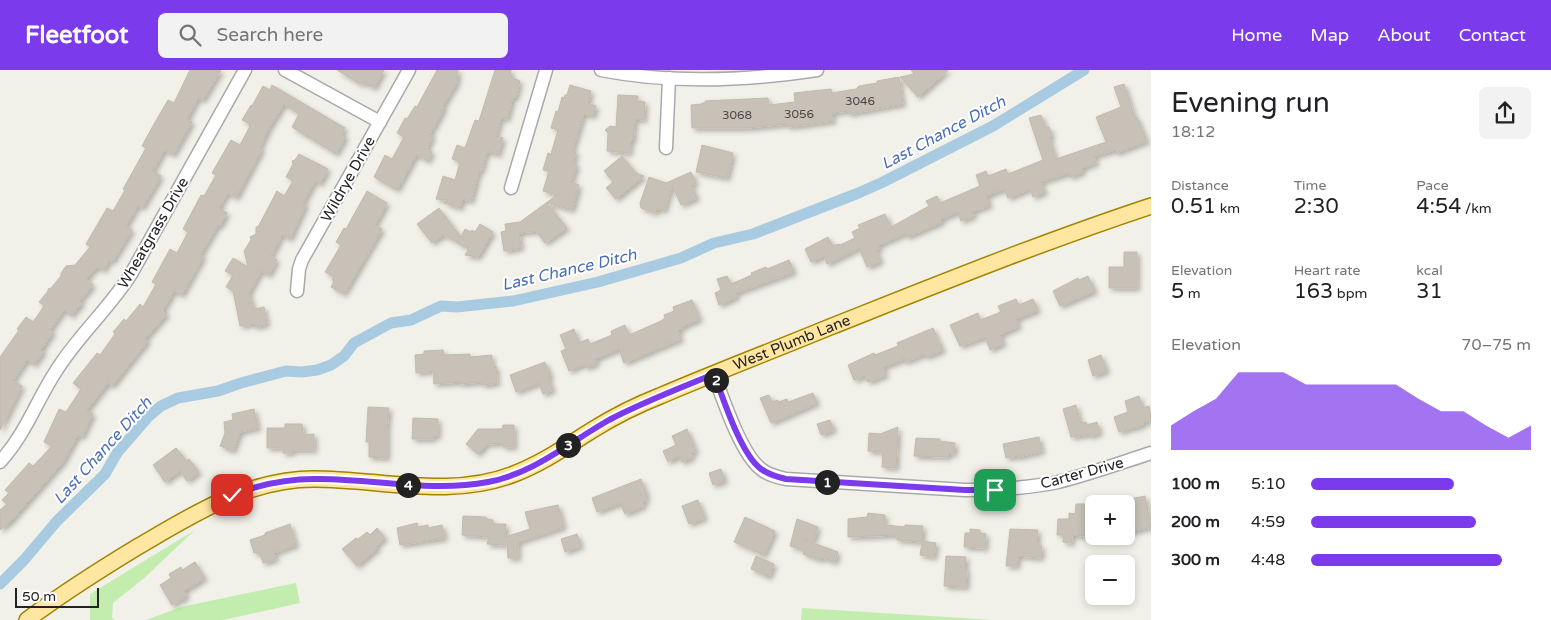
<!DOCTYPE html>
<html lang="en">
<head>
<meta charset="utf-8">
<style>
  body { margin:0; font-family:"Varela Round",sans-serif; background:#f2f2f2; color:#202124; height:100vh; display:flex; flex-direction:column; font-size:19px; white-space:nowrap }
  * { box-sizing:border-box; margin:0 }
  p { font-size:16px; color:#757577 }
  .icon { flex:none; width:28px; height:28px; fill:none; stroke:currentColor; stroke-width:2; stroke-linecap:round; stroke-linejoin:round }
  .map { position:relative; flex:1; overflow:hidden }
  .sheet { display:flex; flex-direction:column; background:#fff; width:400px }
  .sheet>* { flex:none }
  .controls { position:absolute; left:1085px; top:425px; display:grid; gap:10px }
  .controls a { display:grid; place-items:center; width:50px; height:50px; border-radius:8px; background:#fff; box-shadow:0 2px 8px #0003; font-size:25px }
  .scale { position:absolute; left:15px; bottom:12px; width:84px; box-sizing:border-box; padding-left:5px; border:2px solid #222; border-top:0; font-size:14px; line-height:18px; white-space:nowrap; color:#222; -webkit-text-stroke:4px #fff; paint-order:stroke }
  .pin { position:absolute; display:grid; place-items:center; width:42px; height:42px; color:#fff; margin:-21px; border-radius:10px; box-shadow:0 2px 8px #0006 }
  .km { position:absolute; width:25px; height:25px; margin:-12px; border-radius:50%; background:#222; color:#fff; font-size:14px; line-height:25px; text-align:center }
  .round { display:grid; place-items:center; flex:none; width:52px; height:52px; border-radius:8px; background:#f2f2f2 }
  .head { display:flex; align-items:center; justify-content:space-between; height:85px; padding:0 20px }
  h1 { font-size:28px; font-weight:600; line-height:38px }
  .figures { display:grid; grid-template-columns:repeat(3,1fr); gap:8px; height:85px; padding:5px 20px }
  .figures div { display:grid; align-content:center }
  .figures b { font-size:21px; font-weight:600 }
  .figures small { font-size:14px; font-weight:400 }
  .figures p { font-size:14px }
  .chart { height:140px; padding:10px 20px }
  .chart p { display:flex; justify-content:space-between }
  .chart svg { width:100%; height:90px; margin-top:5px; fill:#7c3aed; opacity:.7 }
  ul { padding:0 20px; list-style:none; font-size:16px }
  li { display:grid; grid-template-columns:80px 60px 1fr; align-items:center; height:38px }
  li i { height:12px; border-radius:6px; background:#7c3aed }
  header { display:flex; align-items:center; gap:30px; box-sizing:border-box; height:70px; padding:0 25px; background:#7c3aed; color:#fff }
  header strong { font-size:24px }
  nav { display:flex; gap:28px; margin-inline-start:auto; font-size:18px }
  .search { width:350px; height:45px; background:#f2f2f2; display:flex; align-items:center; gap:12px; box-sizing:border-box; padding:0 18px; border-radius:8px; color:#757577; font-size:19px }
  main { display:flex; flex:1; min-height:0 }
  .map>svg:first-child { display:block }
  .grass { fill:#c3edae }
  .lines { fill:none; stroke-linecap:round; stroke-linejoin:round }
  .canal { stroke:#a8cbe1; stroke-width:11 }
  .building { fill:#c7c1b7; stroke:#c5baaa; filter:url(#shadow) }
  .minor-casing { stroke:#a9a9a9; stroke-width:15 }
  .major-casing { stroke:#a08500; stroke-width:18 }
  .minor { stroke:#fff; stroke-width:12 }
  .major { stroke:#ffe6a1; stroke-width:15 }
  .route-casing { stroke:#fff; stroke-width:10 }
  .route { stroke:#7c3aed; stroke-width:6 }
  .labels { text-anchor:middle; stroke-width:4; stroke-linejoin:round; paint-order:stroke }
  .number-label { font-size:12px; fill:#4b4a47 }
  .street-label { font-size:15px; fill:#222; stroke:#fff }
  .water-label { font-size:16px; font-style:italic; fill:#4a6eb6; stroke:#fff }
</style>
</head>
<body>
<header>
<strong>Fleetfoot</strong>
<div class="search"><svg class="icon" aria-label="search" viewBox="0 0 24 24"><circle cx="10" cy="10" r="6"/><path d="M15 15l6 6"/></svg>Search here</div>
<nav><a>Home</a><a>Map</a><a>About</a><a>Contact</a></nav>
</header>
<main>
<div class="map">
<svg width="1151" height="550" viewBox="0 0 1151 550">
  <defs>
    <filter id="shadow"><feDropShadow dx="3" dy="3" stdDeviation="2.5" flood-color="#0004"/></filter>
  </defs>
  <rect width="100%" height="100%" fill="#f2f1e9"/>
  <g class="grass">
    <polygon points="195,460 143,509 113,533 112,548 115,550 90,550 90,524"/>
    <polygon points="296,513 300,533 223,550 146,550 181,537"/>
    <polygon points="802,538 994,550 801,550"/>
  </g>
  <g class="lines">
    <polyline class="canal" points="0,514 24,490 57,451 105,404 117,383 149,346 161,336 178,328 218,321 241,313 286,301 302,302 317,300 331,295 344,286 354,273 391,253 411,250 441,236 457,237 513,231 598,212 681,188 714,173 753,164 856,124 881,113 993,56 1084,0"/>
  </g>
  <g class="building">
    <polygon points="190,0 221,0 203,30 198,28 187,49 192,52 173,85 165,80 162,84 153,101 161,106 142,138 138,135 126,156 132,160 112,192 109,190 104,200 97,197 86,209 93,215 80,231 82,233 71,246 64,240 50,260 53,262 41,280 44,281 34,295 27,290 13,311 22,316 0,360 0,287 19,260 17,259 26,247 33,252 44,236 39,232 48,221 48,219 51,218 61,206 61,203 66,196 75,195 90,177 86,174 107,138 113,141 125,120 123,119 146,78 142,76 154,54 168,30 174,33"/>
    <polygon points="337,0 384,0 374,18 365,13 364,14 360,12 360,14"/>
    <polygon points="437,0 458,0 457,12 443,36 444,37 441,44 430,64 433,65 427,79 432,82 428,91 416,85 397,120 374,107 385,85 392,89 404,67 397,63 405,48 407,49 415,36 417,37"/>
    <polygon points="495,0 511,0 510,4 512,5 512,8 520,11 516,27 513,27 507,49 501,48 496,66 503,68 498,85 487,81 481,102 479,101 471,131 463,129 460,138 444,133 448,130 436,129 441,113 443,106 455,110 460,92 452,89 457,75 465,78 475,50 479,51"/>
    <polygon points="911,0 948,0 918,27 900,7 914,4"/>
    <polygon points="899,7 903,34 849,44 849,41 832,43 833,51 788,57 788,54 747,58 692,58 691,35 702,34 702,33 705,33 705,31 768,28 769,35 795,32 794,23 831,19 832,23 856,19 859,16 877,13 877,11"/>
    <polygon points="1124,14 1135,48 1137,47 1147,71 1116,83 1115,80 1094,86 1096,93 1082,98 1083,102 1070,107 1069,103 1041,112 1045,122 1033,127 1030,119 1008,128 1004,119 986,126 990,135 972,142 974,146 961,151 958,142 941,149 942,152 907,167 906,163 879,175 880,178 876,180 881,191 867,197 859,178 827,194 824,186 811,192 805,179 828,167 833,176 839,174 840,175 855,168 852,162 860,158 858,155 885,144 891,157 929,136 926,131 937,126 940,133 980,116 976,105 986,101 988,106 1006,99 1008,104 1043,90 1029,48 1041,45 1046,58 1049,57 1052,66 1049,67 1056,89 1106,72 1096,47 1121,37 1114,17"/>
    <polygon points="272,15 345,58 341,65 346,66 336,84 292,57 299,44 284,34 269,58 260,77 262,79 236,128 228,123 219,138 227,143 220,156 218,155 201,184 203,187 182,225 174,221 163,240 167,244 145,269 148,271 112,316 108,313 87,340 93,344 82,367 78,365 63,392 11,451 0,460 0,440 7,434 2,430 9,423 5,420 29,393 33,396 52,376 44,372 59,339 66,342 81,319 73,313 97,283 100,285 115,264 113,262 124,249 126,251 140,234 143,237 156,214 152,212 170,179 177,183 188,162 183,159 201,125 204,126 216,105 212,103 231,70 240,75 249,58 250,54 242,50 251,35 252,36 263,16 270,20"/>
    <polygon points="570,15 591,21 588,33 596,36 593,46 584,44 583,46 572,81 576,82 573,93 577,95 571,112 579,115 572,140 547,133 567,158 545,173 536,161 519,163 521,178 504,181 501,162 506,161 505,154 520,152 557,125 543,121 549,101 543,100 548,83 551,84 558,60 551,58 556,41 558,42 562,27 564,28 565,25 567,25"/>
    <polygon points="618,25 638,26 636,31 645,32 644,50 635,49 633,70 630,73 630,83 607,81 608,63 605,60 610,56 616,57"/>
    <polygon points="702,75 733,83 727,108 696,102"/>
    <polygon points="299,84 328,99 320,114 315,111 303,133 306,134 290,169 282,165 271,186 277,190 269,205 261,201 249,223 254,239 264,237 267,254 255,257 254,254 240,256 233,221 226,217 233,205 225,201 233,188 248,197 244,181 251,170 250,167 256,164 256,157 258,157 277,121 284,126 293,111 286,107 293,94 292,91 295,90"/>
    <polygon points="622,86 636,103 644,106 616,129 606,118 613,112 604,101"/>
    <polygon points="691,102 696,113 691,115 697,128 681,135 672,115 664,141 657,138 656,143 641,138 640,133 649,107 666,113"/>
    <polygon points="367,121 387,133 375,155 382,159 344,224 331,217 334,211 332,210 334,207 325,202 341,175 336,172 344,158 346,159"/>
    <polygon points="439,138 461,167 465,159 471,162 472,160 475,162 480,154 493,162 478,187 465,185 469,179 458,173 458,172 443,165 432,173 428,168 417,154"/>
    <polygon points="1124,182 1137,182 1137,218 1109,218 1109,197 1124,197"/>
    <polygon points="789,190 794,202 736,223 737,227 719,235 715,223 721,220 717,209 727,206 731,214 752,205 751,203 766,197 767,199"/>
    <polygon points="1088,206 1095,221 1060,236 1053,221 1078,208 1079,210"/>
    <polygon points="1016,229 1019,235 1033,229 1038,240 1016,249 1019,256 1000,265 1004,273 990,280 985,267 960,276 950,255 978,243 980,250 1001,242 998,236"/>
    <polygon points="692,230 700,249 684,256 684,257 678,260 681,269 624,293 619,279 595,289 597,293 586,298 585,294 569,301 561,281 566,279 560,265 574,259 579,273 588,269 590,274 612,265 611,261 625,255 629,265 661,251 665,248 664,245 674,241 673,237"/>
    <polygon points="933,258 943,280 926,287 925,284 905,292 904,289 883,297 886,305 868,312 865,306 854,310 848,295 874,283 875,285 898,276 897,273"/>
    <polygon points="443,280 444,285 470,284 470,287 492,285 492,296 496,296 497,313 483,315 481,312 460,314 460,312 434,314 433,301 416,303 415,285 424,284 424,281"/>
    <polygon points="1101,285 1107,301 1093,306 1088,290"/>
    <polygon points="545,292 551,306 548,307 553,320 543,324 539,313 516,322 510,305"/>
    <polygon points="813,323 817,333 771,353 760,328 769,325 772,332 778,330 778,332 787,329 788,332"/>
    <polygon points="1139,326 1143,338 1149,336 1151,350 1143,353 1143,355 1119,362 1114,347 1128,342 1125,331"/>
    <polygon points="1076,335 1080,351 1081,351 1082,353 1086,352 1087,355 1097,352 1100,363 1090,366 1089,364 1071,367 1063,339"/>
    <polygon points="368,337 389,338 387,359 387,388 369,387 369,372 366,372"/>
    <polygon points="254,339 258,358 240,362 233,381 220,376 225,363 224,352 233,350 232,344"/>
    <polygon points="413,348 438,349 438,366 433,366 433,369 412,369"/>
    <polygon points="830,350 834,360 821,365 817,354"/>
    <polygon points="285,354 302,354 303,365 314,364 314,380 292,380 292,383 283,383 283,378 267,378 267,358 285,358"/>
    <polygon points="503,355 514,355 514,377 503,377 503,373 487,374 478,384 466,374 478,359 502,359"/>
    <polygon points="898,357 896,398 882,397 883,382 868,381 869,363 880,364"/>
    <polygon points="687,359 696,381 691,383 693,387 682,392 679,386 668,392 663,381 676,375 672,366"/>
    <polygon points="1039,367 1042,381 1018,387 1018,386 1006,388 1003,374"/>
    <polygon points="916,368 940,369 940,371 955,373 954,384 948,383 948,387 914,386"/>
    <polygon points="176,378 187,391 189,389 199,402 187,411 180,401 165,412 153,395"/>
    <polygon points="721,399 725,411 713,415 709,403"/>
    <polygon points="641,409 647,425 645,426 647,430 643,432 644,436 625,444 620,433 597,442 592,428"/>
    <polygon points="1145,426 1151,457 1126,463 1126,430"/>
    <polygon points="698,430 705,448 689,454 682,436"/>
    <polygon points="1076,434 1087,434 1085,466 1072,465 1072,473 1063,472 1064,465 1057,465 1058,449 1069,449 1069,443 1075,444"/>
    <polygon points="558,435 564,457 518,472 518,488 508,488 507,475 487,474 489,467 462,465 463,446 486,447 487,449 493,450 493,454 506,454 505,467 530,459 525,442"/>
    <polygon points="868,443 885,445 885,455 905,457 905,455 923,456 922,471 936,473 934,487 920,485 922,472 897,470 897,465 848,467 848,449 867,447"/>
    <polygon points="745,447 775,461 764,485 734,472"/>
    <polygon points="797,449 818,457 814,470 805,470 838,482 835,492 822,488 820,490 809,486 803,484 804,480 790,476"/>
    <polygon points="417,453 418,457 428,455 428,458 442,455 445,468 400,475 397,458"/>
    <polygon points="290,454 296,475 274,483 276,489 263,493 259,482 254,483 250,470 265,465 265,463"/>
    <polygon points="377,458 385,468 376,476 378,478 357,496 342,479 356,468 358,469 367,462 370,465"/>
    <polygon points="970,459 980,460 980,463 986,464 985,478 964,477 965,463 970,463"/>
    <polygon points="1010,459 1038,460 1037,475 1042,476 1041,488 1018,486 1017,496 1006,496"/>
    <polygon points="577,464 581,476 565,482 561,469"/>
    <polygon points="756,486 774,494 769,507 751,499"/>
    <polygon points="946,486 966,487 965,500 967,500 966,517 944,516"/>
    <polygon points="195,492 205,508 184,521 187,526 172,535 160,515 171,508 169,504 181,497 182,500"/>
  </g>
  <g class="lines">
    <defs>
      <g id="minor">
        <polyline points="285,0 380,52"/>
        <path d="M 601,0 C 672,14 745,11 817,0"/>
        <polyline points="666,78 669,8"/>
        <polyline points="511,118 546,0"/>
        <polyline points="297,221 299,199 302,190 409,0"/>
        <path d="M 714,305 C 723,329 741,384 761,399 C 768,405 777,407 786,409 L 965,420 C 996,420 1028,418 1058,412 C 1090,404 1120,393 1151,383"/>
        <path d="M 0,392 C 28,361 37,328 60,295 C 81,263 110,237 131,204 L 245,0"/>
      </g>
      <g id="major">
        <path id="s1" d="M 27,550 C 63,523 101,499 139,476 C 194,444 248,409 314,409 C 380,409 450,429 514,404 C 543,393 568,375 594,359 C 615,346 637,335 660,326 C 716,302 774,280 830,257 C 936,215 1042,172 1151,136"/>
      </g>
    </defs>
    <use href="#minor" class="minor-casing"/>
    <use href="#major" class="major-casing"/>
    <use href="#minor" class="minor"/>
    <use href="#major" class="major"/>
  </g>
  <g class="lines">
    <defs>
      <path id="route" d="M 232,425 C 258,415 286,409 314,409 C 372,408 430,423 488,412 C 533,404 570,372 609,350 C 643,332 678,319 714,304 C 723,328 741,385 761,399 C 769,405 777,407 786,409 L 965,420 L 995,420"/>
    </defs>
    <use href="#route" class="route-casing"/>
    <use href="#route" class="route"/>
  </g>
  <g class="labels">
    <g class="number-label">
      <text x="860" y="35">3046</text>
      <text x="799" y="48">3056</text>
      <text x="737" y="49">3068</text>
    </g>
    <g class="street-label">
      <text transform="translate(348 109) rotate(-61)" y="5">Wildrye Drive</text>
      <text transform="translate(153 163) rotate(-60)" y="5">Wheatgrass Drive</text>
      <text dy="5" stroke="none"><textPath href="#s1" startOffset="834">West Plumb Lane</textPath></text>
      <text transform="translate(1082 403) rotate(-15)" y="5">Carter Drive</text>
    </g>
    <g class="water-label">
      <text transform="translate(943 62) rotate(-28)" y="6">Last Chance Ditch</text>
      <text transform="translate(569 199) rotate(-13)" y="6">Last Chance Ditch</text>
      <text transform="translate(102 380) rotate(-48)" y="6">Last Chance Ditch</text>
    </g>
  </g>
</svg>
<div class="controls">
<a>+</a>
<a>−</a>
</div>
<div class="scale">50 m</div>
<div class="pin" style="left:995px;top:420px;background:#1e9e55"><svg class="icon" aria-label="arrive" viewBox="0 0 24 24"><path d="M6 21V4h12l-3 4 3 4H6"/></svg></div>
<div class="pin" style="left:232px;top:425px;background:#d93025"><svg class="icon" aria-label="check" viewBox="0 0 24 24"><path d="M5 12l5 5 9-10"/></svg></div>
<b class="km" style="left:827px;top:412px">1</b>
<b class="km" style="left:716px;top:310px">2</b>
<b class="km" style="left:568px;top:375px">3</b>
<b class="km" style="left:408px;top:415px">4</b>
</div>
<section class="sheet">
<div class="head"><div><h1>Evening run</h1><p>18:12</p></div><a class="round"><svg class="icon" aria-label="share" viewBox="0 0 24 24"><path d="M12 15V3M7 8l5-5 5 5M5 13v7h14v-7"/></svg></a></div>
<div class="figures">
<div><p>Distance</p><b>0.51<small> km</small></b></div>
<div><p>Time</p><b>2:30</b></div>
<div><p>Pace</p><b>4:54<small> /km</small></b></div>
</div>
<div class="figures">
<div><p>Elevation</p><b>5<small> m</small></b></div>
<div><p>Heart rate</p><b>163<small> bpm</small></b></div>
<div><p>kcal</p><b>31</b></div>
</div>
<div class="chart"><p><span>Elevation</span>70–75 m</p>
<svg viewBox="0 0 160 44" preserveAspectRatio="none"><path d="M0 44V32L10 25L20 19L30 6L40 6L50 6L60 12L70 12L80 12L90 12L100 12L110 19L120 25L130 25L140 32L150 38L160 32V44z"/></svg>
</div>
<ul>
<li><b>100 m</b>5:10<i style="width:65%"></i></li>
<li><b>200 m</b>4:59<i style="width:75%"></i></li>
<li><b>300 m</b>4:48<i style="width:87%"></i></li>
</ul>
</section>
</main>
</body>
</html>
